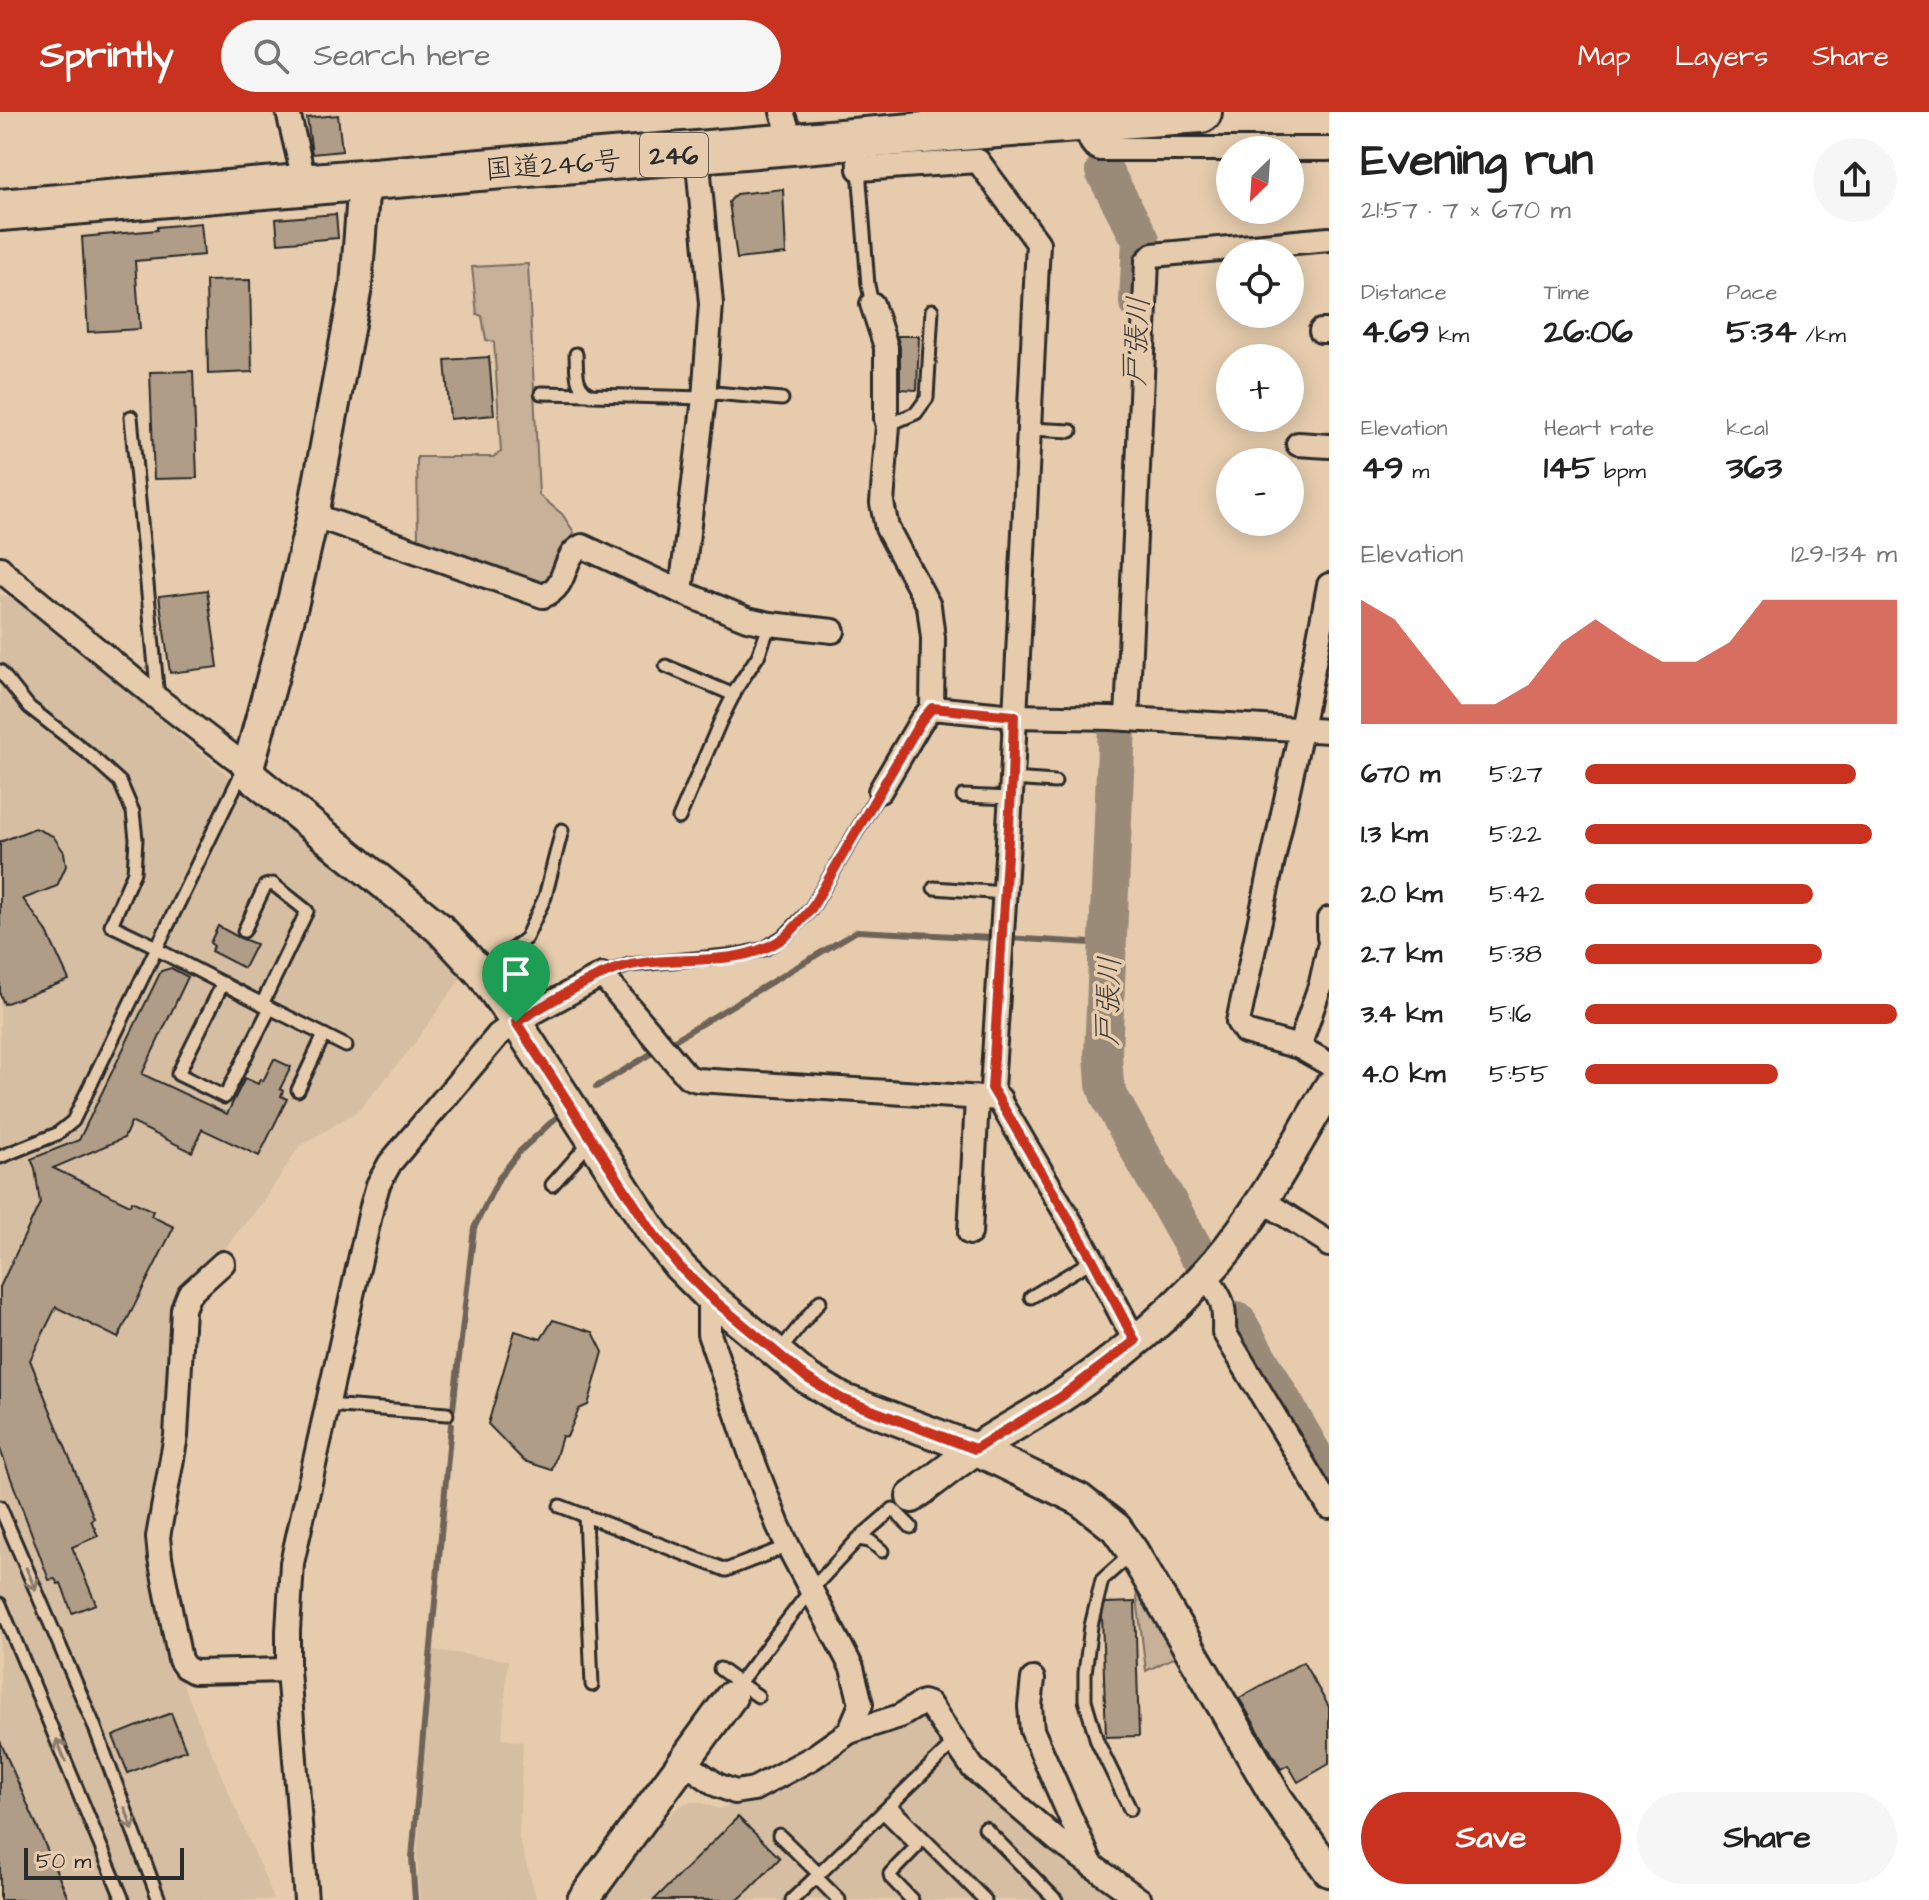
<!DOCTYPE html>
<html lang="en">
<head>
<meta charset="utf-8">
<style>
  body { margin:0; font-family:"Architects Daughter","Klee One",sans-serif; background:#f6f6f6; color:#222; height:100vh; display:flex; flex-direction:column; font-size:30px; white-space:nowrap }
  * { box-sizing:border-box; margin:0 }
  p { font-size:26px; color:#767676 }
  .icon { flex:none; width:44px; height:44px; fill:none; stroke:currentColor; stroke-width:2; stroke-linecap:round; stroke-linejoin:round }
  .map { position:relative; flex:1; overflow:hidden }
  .panel { display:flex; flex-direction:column; background:#fff; width:600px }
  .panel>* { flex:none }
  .needle { width:52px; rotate:205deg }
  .controls { position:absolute; left:1216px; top:24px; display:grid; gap:16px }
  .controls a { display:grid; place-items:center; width:88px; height:88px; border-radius:50%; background:#fff; box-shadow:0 4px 20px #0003; font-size:40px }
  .scale { position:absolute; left:24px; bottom:20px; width:160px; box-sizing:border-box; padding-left:8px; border:4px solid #2b2b2b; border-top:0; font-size:22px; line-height:28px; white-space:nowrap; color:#2b2b2b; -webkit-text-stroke:6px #e6ccad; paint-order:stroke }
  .pin { position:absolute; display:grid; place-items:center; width:68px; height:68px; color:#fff; margin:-82px -34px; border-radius:50% 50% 50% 0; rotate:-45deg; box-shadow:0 0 8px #0007 }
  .pin .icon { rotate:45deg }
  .round { display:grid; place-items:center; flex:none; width:84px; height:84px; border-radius:42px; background:#f6f6f6 }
  .head { display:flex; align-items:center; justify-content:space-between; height:136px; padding:0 32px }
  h1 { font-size:44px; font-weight:700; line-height:60px }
  .metrics { display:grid; grid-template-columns:repeat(3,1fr); gap:12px; height:136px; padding:8px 32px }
  .metrics div { display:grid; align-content:center }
  .metrics b { font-size:34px; font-weight:700 }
  .metrics small { font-size:22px; font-weight:400 }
  .metrics p { font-size:22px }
  .chart { height:224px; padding:16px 32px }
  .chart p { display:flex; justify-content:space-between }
  .chart svg { width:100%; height:144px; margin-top:8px; fill:#c8321e; opacity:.7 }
  .primary-button { display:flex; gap:16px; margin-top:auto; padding:16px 32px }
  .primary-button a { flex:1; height:92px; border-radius:48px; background:#c8321e; color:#fff; font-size:32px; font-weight:700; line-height:92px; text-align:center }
  .primary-button a+a { background:#f6f6f6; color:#222 }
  ul { padding:0 32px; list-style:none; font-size:26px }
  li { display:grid; grid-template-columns:128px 96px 1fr; align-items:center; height:60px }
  li i { height:20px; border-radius:10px; background:#c8321e }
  header { display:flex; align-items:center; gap:48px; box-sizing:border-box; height:112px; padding:0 40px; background:#c8321e; color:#fff }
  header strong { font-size:38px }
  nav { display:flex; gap:44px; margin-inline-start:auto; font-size:28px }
  .search { width:560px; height:72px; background:#f6f6f6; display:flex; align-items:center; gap:20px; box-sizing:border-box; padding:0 28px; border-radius:44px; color:#767676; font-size:30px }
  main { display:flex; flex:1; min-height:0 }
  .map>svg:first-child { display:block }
  .built { fill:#d6bea2 }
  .green { fill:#c7b198; stroke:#796e62; stroke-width:2 }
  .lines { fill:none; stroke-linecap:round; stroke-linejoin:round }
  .stream { stroke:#6e6459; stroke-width:6 }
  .river { stroke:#9a8a78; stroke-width:38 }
  .building { fill:#af9d87; stroke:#2b2b2b; stroke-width:2 }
  .lane-casing { stroke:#2b2b2b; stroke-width:17 }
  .street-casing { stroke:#2b2b2b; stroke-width:28 }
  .secondary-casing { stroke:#2b2b2b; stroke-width:36 }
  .highway-casing { stroke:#2b2b2b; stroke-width:46 }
  .lane { stroke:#e6ccad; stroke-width:11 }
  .street { stroke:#e6ccad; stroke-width:22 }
  .secondary { stroke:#e6ccad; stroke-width:30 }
  .highway { stroke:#e6ccad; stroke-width:40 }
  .oneway { stroke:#887c6c }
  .route-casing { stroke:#fff; stroke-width:16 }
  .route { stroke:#c8321e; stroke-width:10 }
  .labels { text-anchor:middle; stroke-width:7; stroke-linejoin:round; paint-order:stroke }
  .shield { fill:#e6ccad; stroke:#635b52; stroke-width:2 }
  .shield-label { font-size:26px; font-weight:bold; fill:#2b2b2b }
  .street-label { font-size:28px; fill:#2b2b2b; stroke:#e6ccad }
  .water-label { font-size:30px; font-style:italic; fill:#413e3a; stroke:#e6ccad }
</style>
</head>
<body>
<header>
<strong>Sprintly</strong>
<div class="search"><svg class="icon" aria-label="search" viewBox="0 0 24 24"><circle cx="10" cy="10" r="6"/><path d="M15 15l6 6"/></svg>Search here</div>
<nav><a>Map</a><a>Layers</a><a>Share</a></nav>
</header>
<main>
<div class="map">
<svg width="1329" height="1788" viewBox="0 0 1329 1788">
  <rect width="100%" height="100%" fill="#e6ccad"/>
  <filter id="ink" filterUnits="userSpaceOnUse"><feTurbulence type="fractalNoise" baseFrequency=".0125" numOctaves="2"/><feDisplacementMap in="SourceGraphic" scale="16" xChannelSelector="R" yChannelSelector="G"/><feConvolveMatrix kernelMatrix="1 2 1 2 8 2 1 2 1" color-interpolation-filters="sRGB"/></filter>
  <g filter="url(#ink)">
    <g class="built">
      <polygon points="0,483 12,485 457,852 463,863 409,939 359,998 299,1035 263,1090 208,1156 179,1199 148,1448 167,1555 173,1565 181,1568 269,1775 273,1788 0,1788"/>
      <polygon points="433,1538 508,1548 502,1627 523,1630 519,1727 537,1788 420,1788 417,1742"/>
      <polygon points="927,1601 969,1657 1115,1788 606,1788 662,1710 674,1699 684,1692 691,1690 699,1690 720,1697 731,1693 746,1693 814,1655 853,1627"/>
    </g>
    <g class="green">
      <polygon points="528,152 539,383 562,402 574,420 562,464 550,473 418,431 417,345 493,345 501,340 494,230 486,228 482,204 477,202 472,155"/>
      <polygon points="1139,1476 1177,1544 1146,1559 1136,1478"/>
    </g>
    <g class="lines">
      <g class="stream">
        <polyline points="1007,826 1108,832"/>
        <polyline points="671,930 857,819 992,826"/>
        <polyline points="596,975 657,938"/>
        <polyline points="453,1297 474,1116 499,1066 519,1040 559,1003"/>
        <polyline points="415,1788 412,1746 451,1312"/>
      </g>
      <g class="river">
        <polyline points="1104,59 1141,128 1138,190"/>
        <polyline points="1117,613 1103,942 1105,972 1110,986 1197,1142"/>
        <polyline points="1237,1209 1329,1370"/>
      </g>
    </g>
    <g class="building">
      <polygon points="338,3 342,39 312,42 307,6"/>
      <polygon points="783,77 786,142 737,147 729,90 736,82"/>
      <polygon points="336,102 338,126 278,131 276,107"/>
      <polygon points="201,111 204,143 135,149 140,217 88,220 82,125 157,118 157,115"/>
      <polygon points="250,168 252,260 208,262 206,169"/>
      <polygon points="897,224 919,224 917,278 900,277 900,235"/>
      <polygon points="489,245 494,303 450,307 445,248"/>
      <polygon points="193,259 197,366 154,367 150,260"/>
      <polygon points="207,478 218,555 170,561 159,484"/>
      <polygon points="35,716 53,724 64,740 66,754 57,774 23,787 46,818 69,868 4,892 0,882 0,730"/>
      <polygon points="218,814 240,826 256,832 244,856 211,839 214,834 210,831"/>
      <polygon points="171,856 188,865 142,962 227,1002 245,966 258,972 260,967 263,969 274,947 291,955 280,977 283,979 281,984 287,987 259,1044 202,1017 192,1040 131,1010 124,1026 53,1056 130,1093 132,1089 153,1099 151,1104 174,1115 118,1226 56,1195 30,1248 94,1406 91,1408 98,1424 72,1435 96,1492 72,1501 61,1471 58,1472 55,1467 49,1468 0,1337 0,1175 40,1091 35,1056 31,1047 79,1028 161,859"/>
      <polygon points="553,1208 593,1220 603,1240 588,1293 579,1297 567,1325 562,1324 552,1358 524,1349 488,1312 515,1219 541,1227"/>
      <polygon points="1135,1490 1139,1624 1106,1625 1102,1504 1105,1491"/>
      <polygon points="1303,1550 1329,1595 1329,1652 1298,1670 1288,1653 1281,1657 1239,1586"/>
      <polygon points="171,1601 186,1638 128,1661 113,1624"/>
      <polygon points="0,1629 69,1788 0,1788"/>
      <polygon points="738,1705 780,1746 751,1776 738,1788 654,1788"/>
    </g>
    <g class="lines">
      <defs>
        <g id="lane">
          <polyline points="859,57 868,173 872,192"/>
          <path d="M 576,242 C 577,259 574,275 591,283 L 704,286"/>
          <polyline points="704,280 782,287"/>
          <polyline points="541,281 589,282"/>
          <polyline points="131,305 158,586"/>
          <polyline points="888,313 916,301 927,286 932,198"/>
          <polyline points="1029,317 1071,319"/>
          <polyline points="666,554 734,583"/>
          <polyline points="0,559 29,595 88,641 120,670 133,700 136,727 134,760 111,813 157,835"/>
          <polyline points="1012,667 1055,670"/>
          <polyline points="963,684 1011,686"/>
          <polyline points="679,706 720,610 738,574 758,544 770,512"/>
          <polyline points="934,776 1005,781"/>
          <polyline points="244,819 265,774 273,772 307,799 262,892"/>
          <polyline points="156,837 270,896 225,985 178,962 223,871"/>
          <polyline points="482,862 526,826 545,785 562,718"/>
          <polyline points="602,863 629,853 737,843 764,837 786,823 811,797 880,679"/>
          <polyline points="270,896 324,923 298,978"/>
          <polyline points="324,923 346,934"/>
          <polyline points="0,1045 57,1022 73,1009 243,658"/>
          <polyline points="552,1073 591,1029"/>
          <polyline points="1031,1185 1093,1148"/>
          <polyline points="778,1241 820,1189"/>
          <polyline points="327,1293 447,1302"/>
          <polyline points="560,1394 726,1458 788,1434"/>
          <polyline points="0,1395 94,1613 159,1788"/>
          <polyline points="585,1403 592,1573"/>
          <polyline points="858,1427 870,1429 882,1439"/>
          <polyline points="0,1492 123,1788"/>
          <polyline points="720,1557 739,1571"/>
          <polyline points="758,1584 739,1571 810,1479 858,1427 893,1397 911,1415"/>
          <polyline points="890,1693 985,1788"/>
          <polyline points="1130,1697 1097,1629 1085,1588 1085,1561 1091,1514 1102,1468 1131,1442"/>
          <polyline points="883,1700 917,1734 890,1762 891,1766 912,1788"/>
          <polyline points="985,1716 1056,1788"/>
          <polyline points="779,1723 819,1762"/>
          <polyline points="816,1765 954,1631"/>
          <polyline points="792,1788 816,1765 839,1788"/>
        </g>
        <g id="street">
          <polyline points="288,0 305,72"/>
          <polyline points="782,0 793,32"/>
          <path d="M 1089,9 C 1089,21 1087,32 1100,37 L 1329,37"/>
          <polyline points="858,26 859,57 978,49 1038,131 1012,667 992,976 1093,1148 1135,1229"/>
          <polyline points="697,41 711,192 704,286 681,480 747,507 770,512 833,519"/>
          <polyline points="872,192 886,235 886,307 888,313 882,391 887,416 929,494 933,526 932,596 1014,604 1111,606 1329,619"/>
          <polyline points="1321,219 1329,219"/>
          <polyline points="1298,332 1329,334"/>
          <path d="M 313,403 L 543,484 C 570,474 560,445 582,434 L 681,480"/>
          <polyline points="0,456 6,463 158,587 248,656"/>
          <polyline points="1329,473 1301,618 1238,910 1245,920 1299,935 1329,952"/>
          <polyline points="1127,607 1147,149 1153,143 1329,127"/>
          <polyline points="880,679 921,609 932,596"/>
          <polyline points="1329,807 1329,825"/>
          <polyline points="1299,935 1321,871 1329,835"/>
          <polyline points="1262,1088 1326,1129 1329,1133"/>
          <polyline points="970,1121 977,987"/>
          <polyline points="223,1151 189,1182 183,1197 176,1324 158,1425 160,1446 180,1548 185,1555 194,1560 288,1558"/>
          <path d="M 1205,1163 C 1222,1187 1225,1190 1224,1220 L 1329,1395"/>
          <polyline points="1033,1567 1030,1594 1032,1618 1092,1754"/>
          <polyline points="849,1620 900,1604 923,1590 929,1592 973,1656 1057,1728 1140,1788"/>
          <polyline points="684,1650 717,1673 735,1680 754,1677 812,1646 849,1620 861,1592 852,1556 788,1434 778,1413 752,1346 709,1222 709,1184"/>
          <polyline points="306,1788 288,1558 288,1519 292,1451 372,1094 378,1073 390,1051 498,923 516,910 602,863 688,965 697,968 1000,987"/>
        </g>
        <g id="secondary">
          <polyline points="364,69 356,175 313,403 293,490 248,656 253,666 439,816 482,862 516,910 653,1121 679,1154 709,1184 807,1266 842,1287 975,1337 1079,1387 1116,1416 1133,1440 1278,1688 1329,1759"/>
          <path d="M 912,1385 C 933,1369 954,1352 976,1337 C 1003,1319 1032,1304 1059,1286 C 1116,1249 1171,1202 1216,1151 C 1260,1100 1295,1034 1329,976"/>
          <polyline points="583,1788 731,1585"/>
        </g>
        <polyline id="highway" points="0,98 984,16 1201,0"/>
      </defs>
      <use href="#lane" class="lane-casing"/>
      <use href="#street" class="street-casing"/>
      <use href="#secondary" class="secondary-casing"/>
      <use href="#highway" class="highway-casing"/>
      <use href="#lane" class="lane"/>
      <use href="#street" class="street"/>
      <use href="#secondary" class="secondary"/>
      <use href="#highway" class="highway"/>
    </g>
    <defs><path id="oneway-shaft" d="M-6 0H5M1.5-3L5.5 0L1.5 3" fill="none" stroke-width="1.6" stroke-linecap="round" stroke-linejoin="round" transform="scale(2)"/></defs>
    <g class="oneway">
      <use href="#oneway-shaft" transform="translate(31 1467) rotate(67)"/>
      <use href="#oneway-shaft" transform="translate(61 1638) rotate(-112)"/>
      <use href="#oneway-shaft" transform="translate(129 1707) rotate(70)"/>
    </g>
  </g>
  <g class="lines" filter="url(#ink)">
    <defs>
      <path id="route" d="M 932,596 L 1014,604 L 1012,667 L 992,976 L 1093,1148 L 1135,1229 L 1061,1285 L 975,1337 L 842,1287 L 807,1266 L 709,1184 L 679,1154 L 653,1121 L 516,910 C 548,892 596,860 631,853 C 681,843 743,857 786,824 C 795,816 803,806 811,797 L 921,609 Z"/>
    </defs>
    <use href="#route" class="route-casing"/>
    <use href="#route" class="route"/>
  </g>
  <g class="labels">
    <rect class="shield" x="640" y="21" width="68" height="44" rx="6"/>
    <g class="shield-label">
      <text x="674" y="52">246</text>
    </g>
    <g class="street-label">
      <text transform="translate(553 52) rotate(-4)" y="10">国道246号</text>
    </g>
    <g class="water-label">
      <text transform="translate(1136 229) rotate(-87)" y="10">戸張川</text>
      <text transform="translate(1108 889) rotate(-88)" y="10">戸張川</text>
    </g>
  </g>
</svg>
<div class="controls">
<a><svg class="needle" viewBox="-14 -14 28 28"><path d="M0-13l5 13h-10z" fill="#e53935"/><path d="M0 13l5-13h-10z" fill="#767676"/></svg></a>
<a><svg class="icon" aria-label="locate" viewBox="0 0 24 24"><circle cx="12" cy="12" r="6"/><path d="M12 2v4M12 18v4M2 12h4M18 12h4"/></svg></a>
<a>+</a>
<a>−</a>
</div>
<div class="scale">50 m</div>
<div class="pin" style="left:516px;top:910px;background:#1e9e55"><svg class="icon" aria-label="arrive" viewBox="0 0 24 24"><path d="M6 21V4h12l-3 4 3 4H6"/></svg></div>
</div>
<section class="panel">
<div class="head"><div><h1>Evening run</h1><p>21:57 · 7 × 670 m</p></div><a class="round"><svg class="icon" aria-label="share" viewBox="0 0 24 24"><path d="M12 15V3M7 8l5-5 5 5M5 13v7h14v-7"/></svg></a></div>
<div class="metrics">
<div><p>Distance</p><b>4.69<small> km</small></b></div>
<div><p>Time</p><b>26:06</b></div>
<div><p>Pace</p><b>5:34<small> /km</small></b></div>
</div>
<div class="metrics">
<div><p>Elevation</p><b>49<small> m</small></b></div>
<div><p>Heart rate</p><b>145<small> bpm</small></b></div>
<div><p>kcal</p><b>363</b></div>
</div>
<div class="chart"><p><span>Elevation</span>129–134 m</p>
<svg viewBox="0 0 160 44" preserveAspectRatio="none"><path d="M0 44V6L10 12L20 25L30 38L40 38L50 32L60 19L70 12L80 19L90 25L100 25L110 19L120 6L130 6L140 6L150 6L160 6V44z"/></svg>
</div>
<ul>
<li><b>670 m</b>5:27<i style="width:87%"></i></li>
<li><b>1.3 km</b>5:22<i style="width:92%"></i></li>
<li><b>2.0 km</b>5:42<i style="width:73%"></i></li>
<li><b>2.7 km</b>5:38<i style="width:76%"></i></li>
<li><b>3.4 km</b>5:16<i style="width:100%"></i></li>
<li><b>4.0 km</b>5:55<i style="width:62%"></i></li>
</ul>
<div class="primary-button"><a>Save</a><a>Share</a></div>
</section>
</main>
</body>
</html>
